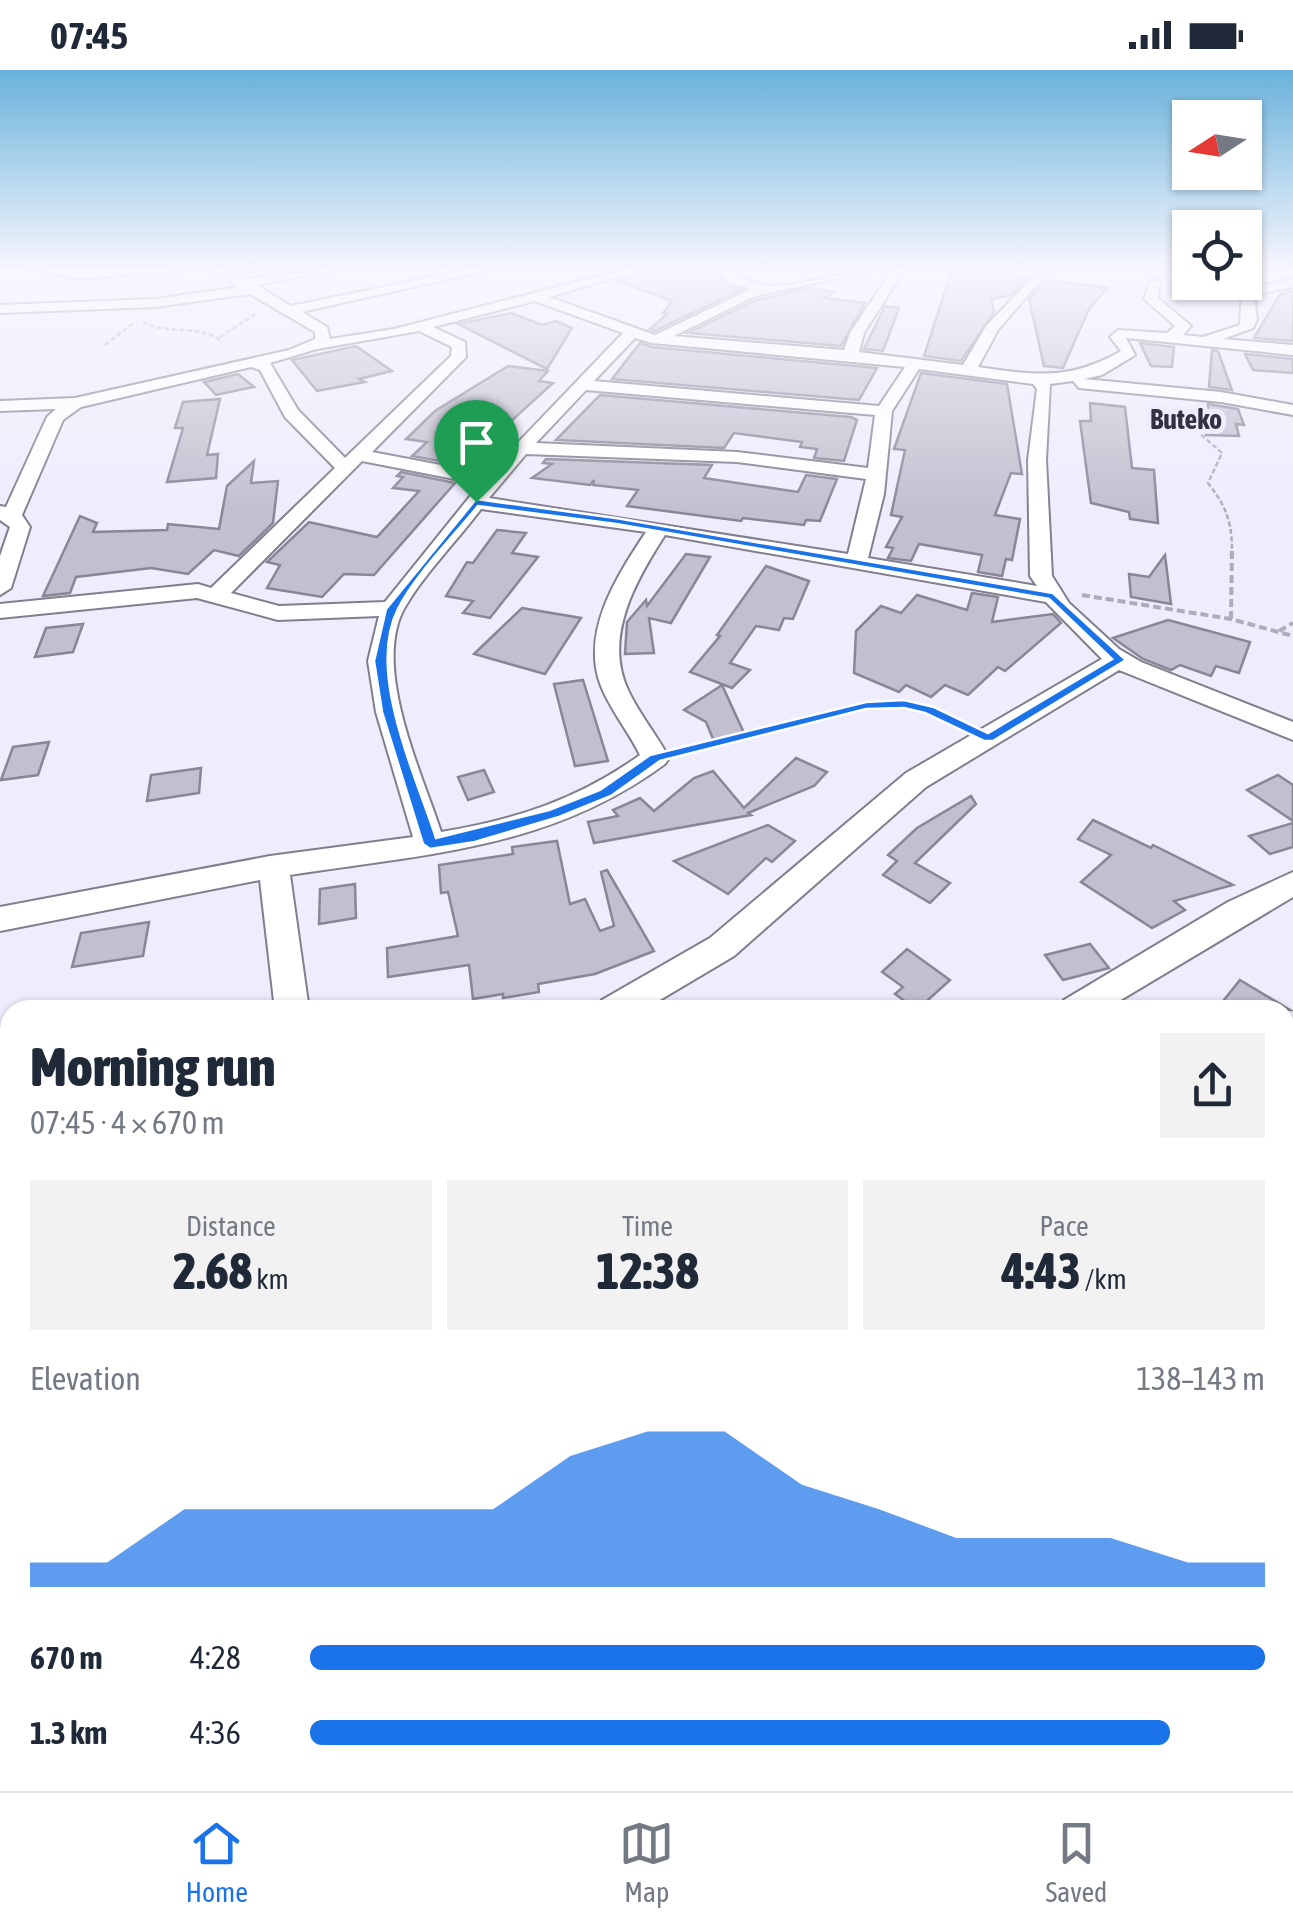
<!DOCTYPE html>
<html lang="en">
<head>
<meta charset="utf-8">
<style>
  body { margin:0; font-family:"Asap Condensed",sans-serif; background:#f2f2f3; color:#1f2937; height:100vh; display:flex; flex-direction:column; font-size:38px; white-space:nowrap }
  * { box-sizing:border-box; margin:0 }
  p { font-size:32px; color:#747a83 }
  .icon { flex:none; width:55px; height:55px; fill:none; stroke:currentColor; stroke-width:2; stroke-linecap:round; stroke-linejoin:round }
  .map { position:relative; flex:1; overflow:hidden }
  .details { position:absolute; left:0px; top:930px; width:1295px; height:792px; display:flex; flex-direction:column; background:#fff; border-radius:30px 30px 0 0; box-shadow:0 2px 8px #0004 }
  .details>* { flex:none }
  .needle { width:65px; rotate:258deg }
  .buttons { position:absolute; left:1172px; top:30px; display:grid; gap:20px }
  .buttons a { display:grid; place-items:center; width:90px; height:90px; border-radius:0px; background:#fff; box-shadow:0 2px 8px #0004; font-size:50px }
  .pin { position:absolute; display:grid; place-items:center; width:85px; height:85px; color:#fff; margin:-102px -42px; border-radius:50% 50% 50% 0; rotate:-45deg; box-shadow:0 0 10px #0007 }
  .pin .icon { rotate:45deg }
  .round { display:grid; place-items:center; flex:none; width:105px; height:105px; border-radius:0px; background:#f2f2f3 }
  .summary { display:flex; align-items:center; justify-content:space-between; height:170px; padding:0 30px }
  h1 { font-size:55px; font-weight:800; line-height:75px }
  .metrics { display:grid; grid-template-columns:repeat(3,1fr); gap:15px; height:170px; padding:10px 30px }
  .metrics div { display:grid; align-content:center; border-radius:0px; background:#f2f2f3; text-align:center }
  .metrics b { font-size:50px; font-weight:800 }
  .metrics small { font-size:28px; font-weight:400 }
  .metrics p { font-size:28px }
  .chart { height:280px; padding:20px 30px }
  .chart p { display:flex; justify-content:space-between }
  .chart svg { width:100%; height:180px; margin-top:10px; fill:#1a73e8; opacity:.7 }
  ul { padding:0 30px; list-style:none; font-size:32px }
  li { display:grid; grid-template-columns:160px 120px 1fr; align-items:center; height:75px }
  li i { height:25px; border-radius:12px; background:#1a73e8 }
  .status { display:flex; justify-content:space-between; align-items:center; height:70px; padding:0 50px; background:#fff; direction:ltr }
  .status svg { height:28px; fill:currentColor }
  .tabs { display:flex; justify-content:space-around; align-items:center; height:140px; border-top:2px solid #e0e1e3; background:#fff; font-size:28px; color:#747a83 }
  .tabs a { display:grid; justify-items:center; gap:5px }
  .tabs .selected { color:#1a73e8 }
  .map>svg:first-child { display:block }
  .built { fill:#e4e0f7 }
  .building { fill:#c2bfcf; stroke:#898696; stroke-width:2.5 }
  .lines { fill:none; stroke-linecap:round; stroke-linejoin:round }
  .minor-casing { stroke:#817e8d; stroke-width:4 }
  .path-far1 { stroke:#aeacb9; stroke-width:2.5; stroke-dasharray:5 2.5; stroke-linecap:butt }
  .path { stroke:#aeacb9; stroke-width:4; stroke-dasharray:8 4; stroke-linecap:butt }
  .minor { fill:#fff; fill-rule:evenodd }
  .route { fill:#1a73e8; stroke:#fff; stroke-width:2.5; fill-rule:evenodd }
  .labels { text-anchor:middle; stroke-width:10; stroke-linejoin:round; paint-order:stroke }
  .far-neighbourhood-label { font-size:28px; font-weight:bold; fill:#34313e; stroke:#efecfd }
</style>
</head>
<body>
<div class="status"><b>07:45</b><svg viewBox="0 0 49 12"><path d="M0 12V9h3v3zM5 12V6h3v6zM10 12V3h3v9zM15 12V0h3v12zM26 1h20v11H26zM47 4h2v5h-2z"/></svg></div>
<div class="map">
<svg width="1293" height="1721" viewBox="0 0 1293 1721">
  <rect width="100%" height="100%" fill="#efecfd"/>
  <polygon class="built" points="312,1713 1098,1712 1103,1721 297,1721"/>
  <g class="building">
    <polygon points="646,200 710,200 726,215 741,220 655,261 650,259 667,244 663,243 672,231 618,211"/>
    <polygon points="952,200 1017,200 1010,205 1027,208 1011,225 992,229 994,242 961,291 924,286"/>
    <polygon points="1046,210 1107,218 1089,239 1063,298 1044,296 1029,229"/>
    <polygon points="810,218 833,222 825,228 865,233 841,276 688,263 756,230"/>
    <polygon points="1293,221 1293,271 1254,268 1280,224"/>
    <polygon points="885,236 899,238 883,281 864,279"/>
    <polygon points="511,243 542,255 556,251 572,258 547,299 458,254"/>
    <polygon points="640,273 652,277 877,298 859,330 612,309"/>
    <polygon points="1140,273 1174,277 1172,297 1151,296"/>
    <polygon points="356,276 392,301 359,309 365,312 317,321 292,290"/>
    <polygon points="1212,280 1218,281 1232,320 1209,317"/>
    <polygon points="1245,284 1293,289 1293,303 1253,300"/>
    <polygon points="508,296 548,301 539,311 553,313 498,363 509,365 490,386 478,384 467,396 412,386 427,372 406,369 435,341"/>
    <polygon points="921,303 1007,314 1022,404 1011,403 995,445 1020,449 1012,490 1006,489 1002,506 978,502 982,485 919,474 911,491 888,488 893,478 886,477 902,447 891,445 905,380 894,379"/>
    <polygon points="238,304 254,317 216,325 204,312"/>
    <polygon points="600,325 851,347 857,350 844,391 814,388 817,379 800,377 802,372 734,363 724,378 556,370"/>
    <polygon points="220,329 207,385 218,384 216,408 167,412 183,358 175,358 183,332"/>
    <polygon points="1090,333 1125,337 1132,398 1154,400 1158,453 1130,449 1129,442 1091,433 1080,351 1091,351"/>
    <polygon points="1208,334 1238,339 1244,355 1236,354 1239,366 1206,365"/>
    <polygon points="546,389 712,395 704,408 798,422 806,405 837,409 820,451 806,450 804,455 743,448 741,451 627,436 638,420 593,415 594,410 590,415 532,408 552,394 543,393"/>
    <polygon points="254,391 251,413 278,411 273,453 239,486 214,480 188,504 151,498 76,507 70,523 43,526 80,446 97,453 93,462 167,460 168,454 219,459 227,416"/>
    <polygon points="401,402 455,413 374,505 344,504 322,527 267,518 280,495 267,492 309,452 377,467 419,421 393,418 403,407 397,406"/>
    <polygon points="497,460 526,463 512,483 538,487 490,548 463,543 473,531 446,526 467,492 473,493"/>
    <polygon points="686,484 710,487 671,553 649,548 654,583 625,584 627,552 646,530 647,536"/>
    <polygon points="1165,485 1171,534 1131,527 1129,504 1149,507"/>
    <polygon points="766,496 809,511 793,549 784,548 779,560 756,556 730,593 750,600 732,618 690,602 720,566 717,565"/>
    <polygon points="972,523 998,527 992,552 1053,544 1061,553 1005,601 998,597 968,625 945,615 931,627 906,615 899,622 854,603 856,561 881,536 901,543 917,525 967,540"/>
    <polygon points="522,538 581,548 545,604 474,584"/>
    <polygon points="1168,550 1250,572 1239,603 1216,596 1211,606 1180,595 1171,600 1143,589 1113,568"/>
    <polygon points="83,554 73,582 35,587 46,558"/>
    <polygon points="583,610 608,691 575,696 554,614"/>
    <polygon points="722,615 745,665 713,669 706,652 684,640"/>
    <polygon points="49,672 38,705 1,710 13,677"/>
    <polygon points="796,688 827,702 814,716 748,743 751,745 594,773 588,752 618,746 613,740 640,728 654,741 694,708 713,701 744,738"/>
    <polygon points="201,698 199,723 147,731 151,705"/>
    <polygon points="484,700 494,722 468,730 458,707"/>
    <polygon points="1278,705 1293,715 1293,751 1247,720"/>
    <polygon points="971,726 976,734 915,793 950,813 930,833 883,805 897,791 888,785 917,758"/>
    <polygon points="1093,750 1151,778 1153,775 1233,815 1174,831 1185,840 1152,858 1081,812 1111,785 1078,769"/>
    <polygon points="1293,753 1293,777 1270,784 1249,766"/>
    <polygon points="768,755 795,771 772,792 766,788 728,824 674,791"/>
    <polygon points="557,771 570,834 585,829 600,861 614,856 601,802 607,800 654,881 595,904 538,914 539,922 503,928 503,924 473,929 469,895 388,907 387,878 458,866 448,822 441,823 439,795 513,784 512,777"/>
    <polygon points="355,814 356,848 319,854 320,819"/>
    <polygon points="149,852 143,886 72,897 81,863"/>
    <polygon points="1090,874 1109,898 1063,910 1045,885"/>
    <polygon points="907,879 950,910 917,940 895,924 903,917 882,902"/>
    <polygon points="1240,910 1290,940 1216,940"/>
  </g>
  <g class="lines">
    <defs>
      <g id="minor">
        <polygon points="38,200 189,200 78,209"/>
        <path d="M 213,200 L 227,200 L 244,209 L 336,200 L 256,215 L 291,236 L 466,200 L 488,200 L 302,242 L 327,257 L 330,269 L 394,259 L 623,200 L 642,200 L 549,227 L 655,265 L 751,219 L 728,212 L 714,200 C 733,200 747,213 766,215 C 798,219 841,200 876,200 L 755,226 L 674,266 L 844,280 L 850,263 L 892,200 L 904,200 L 864,263 L 859,282 L 963,295 L 987,255 L 1039,201 L 1045,205 L 998,260 L 978,297 C 1035,305 1069,311 1121,281 L 1110,267 L 1118,260 L 1167,263 L 1175,256 L 1144,229 L 1150,211 L 1160,211 L 1158,228 L 1191,256 L 1183,265 L 1203,267 L 1240,255 L 1242,220 L 1293,209 L 1293,217 L 1254,225 L 1257,250 L 1253,258 L 1223,269 L 1293,275 L 1293,285 L 1126,268 L 1135,285 L 1102,305 L 1084,309 L 1221,322 L 1293,335 L 1293,345 L 1221,332 L 1079,318 L 1073,311 L 1050,314 L 1046,390 L 1052,506 L 1069,533 L 1119,579 L 1141,592 L 1293,652 L 1293,670 L 1119,600 L 926,717 L 734,886 L 643,940 L 597,940 L 602,930 L 710,868 L 906,703 L 1102,589 L 1046,532 L 665,465 C 636,510 603,567 628,620 C 639,644 657,665 669,688 L 665,694 C 550,779 426,784 290,805 L 309,940 L 275,940 L 260,810 L 0,861 L 0,837 L 270,786 L 413,767 L 376,642 L 368,591 L 379,546 L 278,550 L 197,528 L 0,548 L 0,534 L 198,514 L 211,518 L 335,398 L 285,347 L 260,300 L 251,297 L 81,337 L 63,350 L 22,445 L 30,457 L 11,518 L 0,525 L 0,486 L 10,457 L 0,450 L 0,436 L 6,437 L 47,347 L 56,339 L 0,341 L 0,331 L 75,328 L 289,280 L 315,269 L 315,262 L 250,224 L 155,237 L 0,243 L 0,235 L 155,229 L 239,217 ZM 535,231 L 623,263 L 488,404 L 372,382 L 466,287 L 465,272 L 433,257 ZM 419,261 L 452,277 L 451,286 L 345,388 L 298,340 L 270,293 L 317,279 ZM 635,268 L 652,273 L 905,297 L 879,336 L 594,311 ZM 919,299 L 1033,314 L 1037,319 L 1028,390 L 1030,506 L 1037,516 L 868,488 L 884,424 L 892,341 ZM 586,320 L 875,345 L 868,398 L 737,382 L 536,373 ZM 526,384 L 737,392 L 866,409 L 848,484 L 489,428 ZM 362,391 L 480,414 L 385,532 L 279,536 L 231,523 ZM 481,439 L 646,462 C 617,506 580,562 601,616 C 611,641 629,662 640,685 C 579,729 515,750 441,762 C 422,703 371,596 405,537 C 425,503 457,471 481,439 Z"/>
        <polygon points="1293,802 1293,827 1104,940 1059,940 1064,930 1228,832"/>
        <polygon points="1293,1293 1293,1345 1285,1348 1285,1296"/>
        <polygon points="10,1662 10,1712 27,1712 0,1721 0,1665"/>
      </g>
    </defs>
    <use href="#minor" class="minor-casing"/>
    <g class="path-far1">
      <polyline points="0,200 18,200"/>
      <path d="M 143,252 C 168,266 200,253 222,272"/>
      <polyline points="220,267 256,244"/>
      <polyline points="105,275 133,253"/>
      <path d="M 1173,340 L 1222,383 L 1208,413 C 1226,436 1232,452 1232,480"/>
    </g>
    <g class="path">
      <polyline points="1082,525 1231,549 1293,566"/>
      <polyline points="1231,549 1232,478"/>
      <polyline points="1279,561 1293,553"/>
      <polyline points="680,681 884,633 930,640 964,656"/>
    </g>
    <use href="#minor" class="minor"/>
  </g>
  <linearGradient id="sky" x2="0" y2="1"><stop stop-color="#69b2db"/><stop offset="0.45" stop-color="#f8f6fe"/><stop offset="1" stop-color="#f8f6fe" stop-opacity="0"/></linearGradient>
  <rect width="1293" height="441" fill="url(#sky)"/>
  <path class="route" d="M 476,429 L 616,448 L 1053,523 L 1126,590 L 993,671 L 984,671 L 925,643 L 904,638 L 866,639 L 660,691 L 611,726 L 559,747 L 475,772 L 430,779 L 423,774 L 382,642 L 374,591 L 386,539 ZM 478,436 L 616,454 L 1049,529 L 1112,589 L 988,663 L 934,637 L 904,630 L 866,632 L 650,685 L 600,720 L 549,740 L 436,768 C 416,705 366,602 398,539 C 415,505 454,466 478,436 Z"/>
  <g class="labels">
    <g class="far-neighbourhood-label">
      <text x="1186" y="359">Buteko</text>
    </g>
  </g>
</svg>
<div class="buttons">
<a><svg class="needle" viewBox="-14 -14 28 28"><path d="M0-13l5 13h-10z" fill="#e53935"/><path d="M0 13l5-13h-10z" fill="#747a83"/></svg></a>
<a><svg class="icon" aria-label="locate" viewBox="0 0 24 24"><circle cx="12" cy="12" r="6"/><path d="M12 2v4M12 18v4M2 12h4M18 12h4"/></svg></a>
</div>
<div class="pin" style="left:476px;top:432px;background:#1e9e55"><svg class="icon" aria-label="arrive" viewBox="0 0 24 24"><path d="M6 21V4h12l-3 4 3 4H6"/></svg></div>
<section class="details">
<div class="summary"><div><h1>Morning run</h1><p>07:45 · 4 × 670 m</p></div><a class="round"><svg class="icon" aria-label="share" viewBox="0 0 24 24"><path d="M12 15V3M7 8l5-5 5 5M5 13v7h14v-7"/></svg></a></div>
<div class="metrics">
<div><p>Distance</p><b>2.68<small> km</small></b></div>
<div><p>Time</p><b>12:38</b></div>
<div><p>Pace</p><b>4:43<small> /km</small></b></div>
</div>
<div class="chart"><p><span>Elevation</span>138–143 m</p>
<svg viewBox="0 0 160 44" preserveAspectRatio="none"><path d="M0 44V38L10 38L20 25L30 25L40 25L50 25L60 25L70 12L80 6L90 6L100 19L110 25L120 32L130 32L140 32L150 38L160 38V44z"/></svg>
</div>
<ul>
<li><b>670 m</b>4:28<i style="width:100%"></i></li>
<li><b>1.3 km</b>4:36<i style="width:90%"></i></li>
</ul>
</section>
</div>
<nav class="tabs">
<a class="selected"><svg class="icon" aria-label="home" viewBox="0 0 24 24"><path d="M3 11l9-7 9 7M6 9v11h12V9"/></svg>Home</a>
<a><svg class="icon" aria-label="map" viewBox="0 0 24 24"><path d="M3 6l6-2 6 2 6-2v14l-6 2-6-2-6 2zM9 4v14M15 6v14"/></svg>Map</a>
<a><svg class="icon" aria-label="saved" viewBox="0 0 24 24"><path d="M7 4h10v16l-5-4-5 4z"/></svg>Saved</a>
</nav>
</body>
</html>
